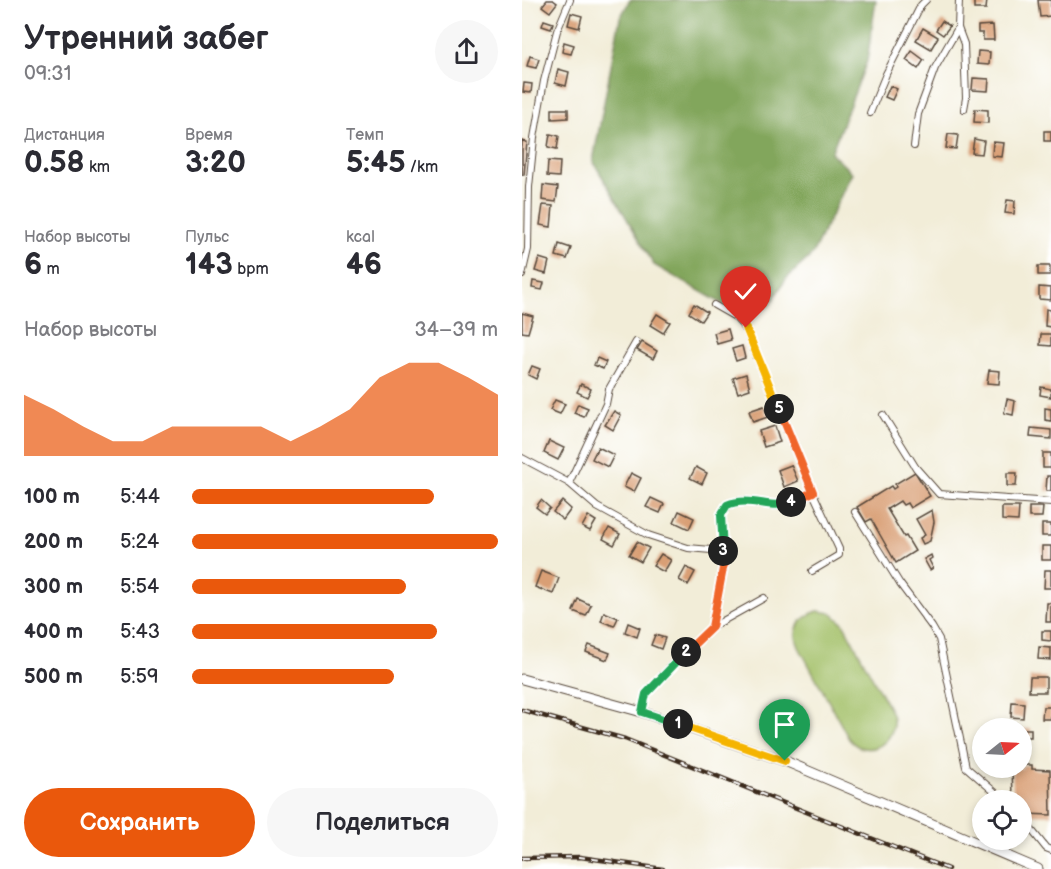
<!DOCTYPE html>
<html lang="ru">
<head>
<meta charset="utf-8">
<style>
  body { margin:0; font-family:"Balsamiq Sans",sans-serif; background:#f7f7f7; color:#2b2b33; height:100vh; display:flex; flex-direction:column; font-size:22px; white-space:nowrap }
  * { box-sizing:border-box; margin:0 }
  p { font-size:20px; color:#7c7c81 }
  .icon { flex:none; width:33px; height:33px; fill:none; stroke:currentColor; stroke-width:2; stroke-linecap:round; stroke-linejoin:round }
  .map { position:relative; flex:1; overflow:hidden }
  .panel { display:flex; flex-direction:column; background:#fff; width:522px }
  .panel>* { flex:none }
  .needle { width:39px; rotate:72deg }
  .fabs { position:absolute; left:450px; top:718px; display:grid; gap:12px }
  .fabs a { display:grid; place-items:center; width:60px; height:60px; border-radius:50%; background:#fff; box-shadow:0 3px 9px #0003; font-size:30px }
  .pin { position:absolute; display:grid; place-items:center; width:51px; height:51px; color:#fff; margin:-62px -26px; border-radius:50% 50% 50% 0; rotate:-45deg; box-shadow:0 0 6px #0007 }
  .pin .icon { rotate:45deg }
  .km { position:absolute; width:30px; height:30px; margin:-15px; border-radius:50%; background:#222; color:#fff; font-size:16px; line-height:30px; text-align:center }
  .round { display:grid; place-items:center; flex:none; width:63px; height:63px; border-radius:32px; background:#f7f7f7 }
  .head { display:flex; align-items:center; justify-content:space-between; height:102px; padding:0 24px }
  h1 { font-size:33px; font-weight:700; line-height:45px }
  .stats { display:grid; grid-template-columns:repeat(3,1fr); gap:9px; height:102px; padding:6px 24px }
  .stats div { display:grid; align-content:center }
  .stats b { font-size:30px; font-weight:700 }
  .stats small { font-size:16px; font-weight:400 }
  .stats p { font-size:16px }
  .chart { height:168px; padding:12px 24px }
  .chart p { display:flex; justify-content:space-between }
  .chart svg { width:100%; height:108px; margin-top:6px; fill:#ea580c; opacity:.7 }
  .primary-button { display:flex; gap:12px; margin-top:auto; padding:12px 24px }
  .primary-button a { flex:1; height:69px; border-radius:36px; background:#ea580c; color:#fff; font-size:24px; font-weight:700; line-height:69px; text-align:center }
  .primary-button a+a { background:#f7f7f7; color:#2b2b33 }
  ul { padding:0 24px; list-style:none; font-size:20px }
  li { display:grid; grid-template-columns:96px 72px 1fr; align-items:center; height:45px }
  li i { height:15px; border-radius:8px; background:#ea580c }
  main { display:flex; flex:1; min-height:0 }
  .map>svg:first-child { display:block }
  .green { fill:#a3c067; stroke:#6f7542; stroke-width:1.5 }
  .forest { fill:#82a65c; stroke:#5e683d; stroke-width:1.5 }
  .building { fill:#d99f75 }
  .lines { fill:none; stroke-linecap:round; stroke-linejoin:round }
  .minor-casing { stroke:#56473a; stroke-width:8 }
  .secondary-casing { stroke:#56473a; stroke-width:11 }
  .minor { stroke:#fff; stroke-width:6 }
  .secondary { stroke:#fff; stroke-width:9 }
  .rail-casing { stroke:#3b2a1e; stroke-width:4.5 }
  .rail { stroke:#fff; stroke-width:2; stroke-dasharray:7; stroke-linecap:butt }
  .split-1-casing { stroke:#fff; stroke-width:12 }
  .split-2-casing { stroke:#fff; stroke-width:12 }
  .split-3-casing { stroke:#fff; stroke-width:12 }
  .split-4-casing { stroke:#fff; stroke-width:12 }
  .split-5-casing { stroke:#fff; stroke-width:12 }
  .split-6-casing { stroke:#fff; stroke-width:12 }
  .split-1 { stroke:#f5b400; stroke-width:8 }
  .split-2 { stroke:#22a559; stroke-width:8 }
  .split-3 { stroke:#f0652b; stroke-width:8 }
  .split-4 { stroke:#22a559; stroke-width:8 }
  .split-5 { stroke:#f0652b; stroke-width:8 }
  .split-6 { stroke:#f5b400; stroke-width:8 }
</style>
</head>
<body>
<main>
<section class="panel">
<div class="head"><div><h1>Утренний забег</h1><p>09:31</p></div><a class="round"><svg class="icon" aria-label="share" viewBox="0 0 24 24"><path d="M12 15V3M7 8l5-5 5 5M5 13v7h14v-7"/></svg></a></div>
<div class="stats">
<div><p>Дистанция</p><b>0.58<small> km</small></b></div>
<div><p>Время</p><b>3:20</b></div>
<div><p>Темп</p><b>5:45<small> /km</small></b></div>
</div>
<div class="stats">
<div><p>Набор высоты</p><b>6<small> m</small></b></div>
<div><p>Пульс</p><b>143<small> bpm</small></b></div>
<div><p>kcal</p><b>46</b></div>
</div>
<div class="chart"><p><span>Набор высоты</span>34–39 m</p>
<svg viewBox="0 0 160 44" preserveAspectRatio="none"><path d="M0 44V19L10 25L20 32L30 38L40 38L50 32L60 32L70 32L80 32L90 38L100 32L110 25L120 12L130 6L140 6L150 12L160 19V44z"/></svg>
</div>
<ul>
<li><b>100 m</b>5:44<i style="width:79%"></i></li>
<li><b>200 m</b>5:24<i style="width:100%"></i></li>
<li><b>300 m</b>5:54<i style="width:70%"></i></li>
<li><b>400 m</b>5:43<i style="width:80%"></i></li>
<li><b>500 m</b>5:59<i style="width:66%"></i></li>
</ul>
<div class="primary-button"><a>Сохранить</a><a>Поделиться</a></div>
</section>
<div class="map">
<svg width="529" height="869" viewBox="0 0 529 869">
  <rect width="100%" height="100%" fill="#fff"/>
  <filter id="ink" filterUnits="userSpaceOnUse"><feTurbulence type="fractalNoise" baseFrequency=".0167" numOctaves="2"/><feDisplacementMap in="SourceGraphic" scale="12" xChannelSelector="R" yChannelSelector="G"/><feConvolveMatrix kernelMatrix="1 2 1 2 8 2 1 2 1" color-interpolation-filters="sRGB"/></filter>
  <filter id="wash" filterUnits="userSpaceOnUse"><feTurbulence type="fractalNoise" baseFrequency=".008" numOctaves="4" result="noise"/><feDisplacementMap in="SourceGraphic" scale="24" xChannelSelector="R" yChannelSelector="G"/><feGaussianBlur stdDeviation="1.35" result="paint"/><feColorMatrix in="noise" values="0 0 0 0 0 0 0 0 0 0 0 0 0 0 0 0 0 1.4 0 .05"/><feComposite in="paint" operator="in"/></filter>
  <g filter="url(#wash)">
    <rect width="100%" height="100%" fill="#f2edd8"/>
    <path class="green" d="M 296,611 L 309,613 L 321,623 L 370,714 C 378,742 345,761 327,739 L 277,647 C 269,629 278,617 296,611 Z"/>
    <polygon class="forest" points="108,0 354,0 345,61 309,153 330,173 290,255 264,279 247,306 220,315 132,265 71,161 98,18"/>
    <g id="blocks">
      <g class="building">
        <polygon points="25,0 31,0 35,3 28,12 20,6"/>
        <polygon points="452,0 465,0 464,9 452,9"/>
        <polygon points="516,0 529,0 529,16 518,17"/>
        <polygon points="49,13 60,16 57,28 46,25"/>
        <polygon points="22,20 31,23 29,29 20,26"/>
        <polygon points="420,21 428,26 421,35 414,30"/>
        <polygon points="471,25 472,40 461,40 461,33 456,33 456,26"/>
        <polygon points="401,28 416,37 409,49 394,40"/>
        <polygon points="42,42 52,45 49,54 40,52"/>
        <polygon points="390,51 402,60 396,69 384,60"/>
        <polygon points="456,51 468,52 467,65 455,64"/>
        <polygon points="8,56 17,59 14,68 5,66"/>
        <polygon points="36,69 47,72 44,86 33,83"/>
        <polygon points="451,78 467,79 466,91 450,90"/>
        <polygon points="2,83 10,84 9,93 1,92"/>
        <polygon points="368,86 375,89 370,100 363,97"/>
        <polygon points="30,109 46,109 46,118 30,119"/>
        <polygon points="453,109 466,110 466,123 452,122"/>
        <rect x="522" y="131" width="7" height="10"/>
        <polygon points="28,134 37,136 35,149 26,147"/>
        <polygon points="426,134 436,135 434,149 424,148"/>
        <polygon points="452,139 462,141 460,154 450,153"/>
        <polygon points="0,141 5,142 2,175 0,175"/>
        <polygon points="471,142 482,143 480,157 470,156"/>
        <polygon points="26,161 38,162 37,177 25,176"/>
        <polygon points="21,185 36,187 34,202 20,200"/>
        <polygon points="485,200 493,201 492,214 483,213"/>
        <polygon points="21,205 31,206 29,227 18,225"/>
        <polygon points="37,244 49,248 45,259 34,256"/>
        <polygon points="17,258 27,261 24,274 13,271"/>
        <rect x="516" y="266" width="12" height="9"/>
        <polygon points="11,281 22,283 20,290 10,288"/>
        <polygon points="517,287 529,288 529,300 517,299"/>
        <polygon points="172,304 185,312 179,321 167,313"/>
        <polygon points="524,309 529,310 529,327 523,326"/>
        <polygon points="0,313 11,316 6,333 0,332"/>
        <polygon points="135,314 148,322 141,333 128,325"/>
        <polygon points="206,329 209,340 195,344 192,333"/>
        <polygon points="519,334 529,334 529,346 518,345"/>
        <polygon points="120,342 135,351 131,359 115,350"/>
        <polygon points="220,346 223,358 214,361 210,349"/>
        <polygon points="75,358 84,362 81,369 72,365"/>
        <polygon points="10,366 18,369 14,379 6,375"/>
        <polygon points="467,370 478,371 477,384 465,383"/>
        <polygon points="224,374 228,389 216,393 211,378"/>
        <polygon points="59,384 69,389 65,397 55,392"/>
        <polygon points="519,387 529,389 529,397 518,395"/>
        <polygon points="485,399 493,401 491,415 482,413"/>
        <polygon points="33,400 43,404 38,414 28,410"/>
        <polygon points="56,404 66,408 62,417 52,413"/>
        <polygon points="242,406 246,417 231,422 227,411"/>
        <polygon points="523,408 529,409 529,421 523,420"/>
        <polygon points="92,411 99,415 91,430 83,425"/>
        <polygon points="253,426 258,442 242,447 237,431"/>
        <polygon points="509,428 529,430 529,439 508,437"/>
        <polygon points="27,441 42,448 36,460 22,453"/>
        <polygon points="76,447 92,455 86,467 70,459"/>
        <rect x="521" y="453" width="8" height="15"/>
        <polygon points="269,465 276,481 262,487 256,470"/>
        <polygon points="174,467 185,473 180,484 168,478"/>
        <polygon points="393,472 408,496 388,508 385,503 381,505 378,501 365,509 382,537 384,536 393,551 374,563 349,519 344,522 335,507 369,486 371,489 374,487 373,484"/>
        <polygon points="109,473 119,478 112,492 102,487"/>
        <polygon points="485,473 495,473 494,486 485,486"/>
        <polygon points="525,476 529,476 529,491 524,491"/>
        <polygon points="129,498 142,504 138,513 124,507"/>
        <polygon points="19,500 28,508 23,514 14,507"/>
        <polygon points="40,501 49,509 41,520 31,512"/>
        <polygon points="480,507 497,507 496,521 480,520"/>
        <polygon points="507,507 521,507 520,517 507,517"/>
        <polygon points="410,510 412,522 408,541 401,544 398,538 403,535 394,519"/>
        <polygon points="157,511 172,518 167,529 152,522"/>
        <polygon points="66,516 74,521 68,531 60,527"/>
        <rect x="520" y="524" width="9" height="12"/>
        <polygon points="87,528 98,534 92,545 81,539"/>
        <polygon points="115,542 127,548 119,562 107,555"/>
        <rect x="520" y="546" width="9" height="14"/>
        <polygon points="139,554 149,560 142,572 131,566"/>
        <polygon points="409,555 410,558 407,560 411,568 408,570 402,559"/>
        <polygon points="164,567 173,572 166,585 157,580"/>
        <polygon points="523,570 529,570 529,588 522,588"/>
        <polygon points="19,571 37,578 31,594 13,587"/>
        <polygon points="56,599 69,605 64,616 51,611"/>
        <polygon points="525,603 529,603 529,622 524,622"/>
        <polygon points="82,612 96,618 92,626 79,621"/>
        <polygon points="106,623 118,628 115,637 103,632"/>
        <polygon points="520,631 529,631 529,641 520,640"/>
        <polygon points="133,635 143,638 139,649 129,645"/>
        <polygon points="67,645 88,653 85,660 64,652"/>
        <polygon points="517,647 529,648 529,660 516,659"/>
        <polygon points="508,677 524,677 524,692 507,692"/>
        <polygon points="490,702 502,703 501,718 489,717"/>
        <polygon points="521,707 529,707 529,719 520,719"/>
        <rect x="500" y="729" width="9" height="8"/>
        <polygon points="500,765 510,765 510,769 528,770 529,815 503,814 500,808 500,801 494,801 491,796 490,768 500,768"/>
      </g>
    </g>
  </g>
  <g filter="url(#ink)">
    <use href="#blocks" fill-opacity="0" stroke="#56473a" stroke-width="1.5"/>
    <g class="lines">
      <defs>
        <g id="minor">
          <polyline points="437,0 436,28 442,44 444,98 442,109"/>
          <polyline points="348,113 364,74 399,5 404,0"/>
          <polyline points="392,146 396,114 413,68 436,28"/>
          <polyline points="0,275 6,249 7,187 12,138 22,81 35,31 48,0"/>
          <polyline points="192,305 213,317 223,328 291,493 317,549 317,555 290,571"/>
          <polyline points="361,415 394,468 417,494 529,502"/>
          <polyline points="0,458 47,483 75,507 126,535 166,548 201,551"/>
          <polyline points="47,483 84,404 87,389 114,342"/>
          <polyline points="333,512 378,584 410,627 417,639 444,767 483,801"/>
          <path d="M 190,627 L 202,563 L 199,515 C 212,489 238,506 260,506 C 269,505 282,497 291,493"/>
          <polyline points="120,712 124,694 150,665 190,627 242,598"/>
          <polyline points="500,818 524,848 529,850"/>
        </g>
        <polyline id="secondary" points="0,679 120,712 263,761 516,869"/>
      </defs>
      <use href="#minor" class="minor-casing"/>
      <use href="#secondary" class="secondary-casing"/>
      <use href="#minor" class="minor"/>
      <use href="#secondary" class="secondary"/>
      <defs>
        <g id="rail">
          <polyline points="0,710 103,739 426,869"/>
          <polyline points="0,858 58,857 141,869"/>
        </g>
      </defs>
      <use href="#rail" class="rail-casing"/>
      <use href="#rail" class="rail"/>
    </g>
  </g>
  <g class="lines" filter="url(#ink)">
    <defs>
      <polyline id="split-1" points="156,724 263,761"/>
      <polyline id="split-2" points="156,724 120,712 124,694 164,652"/>
      <polyline id="split-3" points="164,652 190,627 202,563 201,551"/>
      <path id="split-4" d="M 201,551 L 199,515 L 205,505 C 229,495 250,511 269,502"/>
      <polyline id="split-5" points="257,409 291,492 269,502"/>
      <polyline id="split-6" points="224,328 257,409"/>
    </defs>
    <use href="#split-1" class="split-1-casing"/>
    <use href="#split-2" class="split-2-casing"/>
    <use href="#split-3" class="split-3-casing"/>
    <use href="#split-4" class="split-4-casing"/>
    <use href="#split-5" class="split-5-casing"/>
    <use href="#split-6" class="split-6-casing"/>
    <use href="#split-1" class="split-1"/>
    <use href="#split-2" class="split-2"/>
    <use href="#split-3" class="split-3"/>
    <use href="#split-4" class="split-4"/>
    <use href="#split-5" class="split-5"/>
    <use href="#split-6" class="split-6"/>
  </g>
</svg>
<div class="fabs">
<a><svg class="needle" viewBox="-14 -14 28 28"><path d="M0-13l5 13h-10z" fill="#e53935"/><path d="M0 13l5-13h-10z" fill="#7c7c81"/></svg></a>
<a><svg class="icon" aria-label="locate" viewBox="0 0 24 24"><circle cx="12" cy="12" r="6"/><path d="M12 2v4M12 18v4M2 12h4M18 12h4"/></svg></a>
</div>
<div class="pin" style="left:263px;top:761px;background:#1e9e55"><svg class="icon" aria-label="arrive" viewBox="0 0 24 24"><path d="M6 21V4h12l-3 4 3 4H6"/></svg></div>
<div class="pin" style="left:224px;top:328px;background:#d93025"><svg class="icon" aria-label="check" viewBox="0 0 24 24"><path d="M5 12l5 5 9-10"/></svg></div>
<b class="km" style="left:156px;top:724px">1</b>
<b class="km" style="left:164px;top:652px">2</b>
<b class="km" style="left:201px;top:551px">3</b>
<b class="km" style="left:269px;top:502px">4</b>
<b class="km" style="left:257px;top:409px">5</b>
</div>
</main>
</body>
</html>
